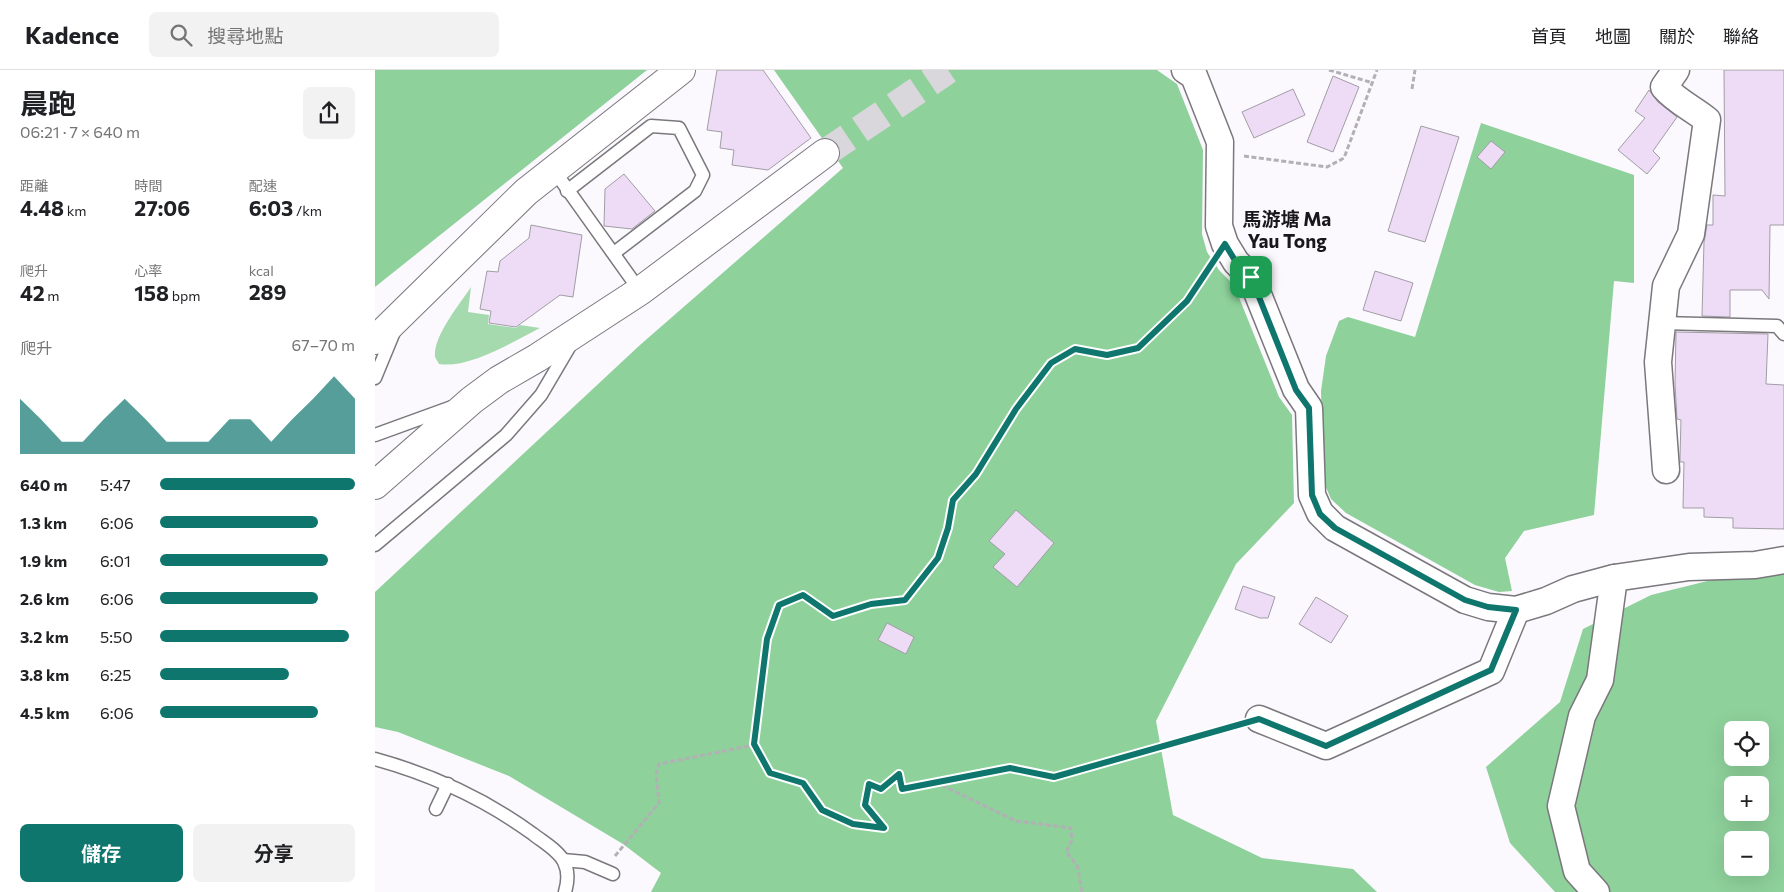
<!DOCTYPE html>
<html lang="zh-TW">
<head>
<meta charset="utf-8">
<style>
  body { margin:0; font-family:Commissioner,"Noto Sans TC",sans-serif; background:#f2f2f2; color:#202124; height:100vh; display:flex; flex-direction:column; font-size:19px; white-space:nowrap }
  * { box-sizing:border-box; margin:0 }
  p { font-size:16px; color:#757577 }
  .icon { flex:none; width:28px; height:28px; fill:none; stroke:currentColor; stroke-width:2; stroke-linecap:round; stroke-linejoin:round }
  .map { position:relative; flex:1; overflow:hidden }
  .details { display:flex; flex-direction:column; background:#fff; width:375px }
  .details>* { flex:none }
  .controls { position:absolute; left:1349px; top:651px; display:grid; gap:10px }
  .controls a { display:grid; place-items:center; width:45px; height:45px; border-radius:8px; background:#fff; box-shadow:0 5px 20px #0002; font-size:25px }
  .pin { position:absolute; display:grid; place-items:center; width:42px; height:42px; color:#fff; margin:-21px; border-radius:10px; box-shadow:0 2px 8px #0006 }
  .round { display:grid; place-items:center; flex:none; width:52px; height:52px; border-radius:8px; background:#f2f2f2 }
  .head { display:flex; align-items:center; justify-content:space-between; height:85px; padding:0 20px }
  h1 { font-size:28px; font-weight:700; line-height:38px }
  .metrics { display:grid; grid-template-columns:repeat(3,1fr); gap:8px; height:85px; padding:5px 20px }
  .metrics div { display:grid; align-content:center }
  .metrics b { font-size:21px; font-weight:700 }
  .metrics small { font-size:14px; font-weight:400 }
  .metrics p { font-size:14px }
  .chart { height:140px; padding:10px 20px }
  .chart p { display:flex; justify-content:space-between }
  .chart svg { width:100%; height:90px; margin-top:5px; fill:#0f766e; opacity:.7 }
  .cta { display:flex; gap:10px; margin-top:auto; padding:10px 20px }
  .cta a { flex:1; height:58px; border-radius:8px; background:#0f766e; color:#fff; font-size:20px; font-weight:700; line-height:58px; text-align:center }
  .cta a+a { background:#f2f2f2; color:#202124 }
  ul { padding:0 20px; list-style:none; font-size:16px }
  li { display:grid; grid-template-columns:80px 60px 1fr; align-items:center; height:38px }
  li i { height:12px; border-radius:6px; background:#0f766e }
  header { display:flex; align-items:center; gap:30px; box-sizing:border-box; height:70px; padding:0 25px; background:#fff; border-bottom:1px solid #e0e0e0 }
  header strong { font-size:24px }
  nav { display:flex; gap:28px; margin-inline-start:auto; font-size:18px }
  .search { width:350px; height:45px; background:#f2f2f2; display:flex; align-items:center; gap:12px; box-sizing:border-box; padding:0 18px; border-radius:8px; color:#757577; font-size:19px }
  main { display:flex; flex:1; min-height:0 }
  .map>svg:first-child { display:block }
  .green { fill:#a4daae }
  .forest { fill:#8ed19b; fill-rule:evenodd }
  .building { fill:#eedcf7; stroke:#a19da4 }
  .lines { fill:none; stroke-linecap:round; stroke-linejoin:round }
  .trunk-tunnel { stroke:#d9d6dc; stroke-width:28; stroke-dasharray:28 14; stroke-linecap:butt }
  .service-casing { stroke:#7a777d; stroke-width:15 }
  .minor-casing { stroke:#7a777d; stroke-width:29 }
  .trunk-casing { stroke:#7a777d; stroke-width:30 }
  .path { stroke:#b2b0b5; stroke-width:3; stroke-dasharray:5 2.5; stroke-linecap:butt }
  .service { stroke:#fff; stroke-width:12 }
  .minor { stroke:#fff; stroke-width:26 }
  .trunk { stroke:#fff; stroke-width:28 }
  .route-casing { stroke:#fff; stroke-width:10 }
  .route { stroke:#0f766e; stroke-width:6 }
  .labels { text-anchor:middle; stroke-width:4; stroke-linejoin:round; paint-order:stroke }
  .district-label { font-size:19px; font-weight:bold; fill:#19171a; stroke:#fbf8fe }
</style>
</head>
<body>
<header>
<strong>Kadence</strong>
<div class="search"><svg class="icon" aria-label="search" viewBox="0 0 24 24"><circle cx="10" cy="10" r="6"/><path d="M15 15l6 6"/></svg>搜尋地點</div>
<nav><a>首頁</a><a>地圖</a><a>關於</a><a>聯絡</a></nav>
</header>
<main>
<section class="details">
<div class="head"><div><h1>晨跑</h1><p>06:21 · 7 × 640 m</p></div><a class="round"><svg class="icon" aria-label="share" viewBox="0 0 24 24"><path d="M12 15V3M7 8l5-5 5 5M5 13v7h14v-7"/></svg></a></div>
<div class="metrics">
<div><p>距離</p><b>4.48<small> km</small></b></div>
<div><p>時間</p><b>27:06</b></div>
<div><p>配速</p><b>6:03<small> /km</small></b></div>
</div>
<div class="metrics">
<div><p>爬升</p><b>42<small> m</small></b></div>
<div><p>心率</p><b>158<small> bpm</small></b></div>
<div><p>kcal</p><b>289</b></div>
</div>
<div class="chart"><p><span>爬升</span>67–70 m</p>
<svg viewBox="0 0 160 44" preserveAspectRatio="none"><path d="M0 44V17L10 27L20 38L30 38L40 27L50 17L60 27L70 38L80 38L90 38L100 27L110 27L120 38L130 27L140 17L150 6L160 17V44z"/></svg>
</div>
<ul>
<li><b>640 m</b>5:47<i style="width:100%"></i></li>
<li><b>1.3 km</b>6:06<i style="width:81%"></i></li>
<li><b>1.9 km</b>6:01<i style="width:86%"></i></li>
<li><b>2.6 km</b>6:06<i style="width:81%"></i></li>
<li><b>3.2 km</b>5:50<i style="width:97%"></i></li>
<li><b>3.8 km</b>6:25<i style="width:66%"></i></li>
<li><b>4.5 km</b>6:06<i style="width:81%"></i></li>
</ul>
<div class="cta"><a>儲存</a><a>分享</a></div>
</section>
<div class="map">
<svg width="1409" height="822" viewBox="0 0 1409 822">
  <rect width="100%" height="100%" fill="#fbf8fe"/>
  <path class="green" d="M 96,217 L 93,242 L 114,245 L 113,254 L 141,258 L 145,255 L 165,258 C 139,271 94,299 64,294 L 60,287 C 58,266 85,234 96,217 Z"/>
  <g class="forest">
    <polygon points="0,0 272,0 0,217"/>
    <polygon points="399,0 782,0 802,14 828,80 827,164 832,182 844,200 859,215 904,327 917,345 919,433 861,494 781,651 798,745 887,788 978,799 1002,822 276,822 286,803 248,774 134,706 23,662 0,657 0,522 265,275 468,98"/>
    <polygon points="1106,53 1259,105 1259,213 1239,211 1219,445 1149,461 1130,488 1137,521 1124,522 1100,515 971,443 956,429 948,410 946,321 951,286 964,251 973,247 1040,267"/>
    <path d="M 1409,492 L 1409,822 L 1180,822 L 1135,773 L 1111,697 L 1185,632 L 1208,559 L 1276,525 ZM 1358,660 L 1385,660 L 1385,688 L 1358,688 ZM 1358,715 L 1385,715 L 1385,742 L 1358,742 ZM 1358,770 L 1385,770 L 1385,798 L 1358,798 Z"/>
  </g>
  <g class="building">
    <polygon points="342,0 388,0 436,68 393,100 357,95 359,80 345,78 347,62 332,60"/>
    <polygon points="1349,0 1409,0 1409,155 1395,155 1394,229 1387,220 1355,220 1355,247 1327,246 1329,172 1332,155 1338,155 1338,125 1350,126"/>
    <polygon points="958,6 984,17 958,82 932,72"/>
    <polygon points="918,19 930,45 879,68 867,42"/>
    <polygon points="1274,20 1283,32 1302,47 1278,81 1285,88 1272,104 1243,80 1270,48 1260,41"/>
    <polygon points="1046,56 1084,67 1050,172 1013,161"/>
    <polygon points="1116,71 1130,82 1116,99 1102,87"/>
    <polygon points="249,104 280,141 257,159 229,156 230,119"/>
    <polygon points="156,155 207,165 198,227 185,225 141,257 114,253 116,241 105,239 112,201 123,202 125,191 154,168"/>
    <polygon points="1000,201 1038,213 1026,251 988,240"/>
    <polygon points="1301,262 1393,264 1391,314 1409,315 1409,459 1358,458 1358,448 1329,447 1329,438 1308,438 1309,392 1305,392 1305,387 1306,350 1302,349 1300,314"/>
    <polygon points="641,440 679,473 642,517 618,497 630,484 614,471"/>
    <polygon points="868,516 900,527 893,548 885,548 860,539"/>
    <polygon points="941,527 973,546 956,573 924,554"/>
    <polygon points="512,553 539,567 531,584 503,570"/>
  </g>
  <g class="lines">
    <polyline class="trunk-tunnel" points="450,83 573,0"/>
    <defs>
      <g id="service">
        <polyline points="178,99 265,221"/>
        <polyline points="192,121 276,56 304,58 328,105 320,121 239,183"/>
        <polyline points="1287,253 1402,256 1409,264"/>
        <polyline points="0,308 19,262"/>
        <polyline points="0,365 77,337"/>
        <polyline points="0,475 131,365 166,325 196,274"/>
        <path d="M 0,689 C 58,705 110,729 158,764 C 168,772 184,781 189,792 C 194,802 193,812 190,822"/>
        <polyline points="61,739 73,714"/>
        <polyline points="188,790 210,792 238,804"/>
      </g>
      <g id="minor">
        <polyline points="810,0 819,6 845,72 844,156 850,174 861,192 876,207 921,319 934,338 937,425 945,443 960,458 1090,530 1113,537 1141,540 1171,531 1198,519 1239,508"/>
        <path d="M 1291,400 L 1283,292 L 1291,216 L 1316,164 L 1332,50 C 1317,38 1301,31 1289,17 L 1301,0"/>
        <polyline points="884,649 951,676 1116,601 1141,540"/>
        <polyline points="1221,822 1202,801 1186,736 1207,646 1225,610 1239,508 1314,497 1380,495 1409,490"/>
      </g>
      <g id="trunk">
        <polyline points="0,270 151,122 306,0"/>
        <polyline points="0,415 97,330 124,310 162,288 265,221 450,83"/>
      </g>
    </defs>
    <use href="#service" class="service-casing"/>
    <use href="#minor" class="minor-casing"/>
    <use href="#trunk" class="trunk-casing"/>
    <g class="path">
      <polyline points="954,0 998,13"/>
      <polyline points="1037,19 1040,0"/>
      <polyline points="869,86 952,97 969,88 1002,0"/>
      <polyline points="379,675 392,569 405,535 428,525 458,546 496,534 530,530 563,488 573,458 578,430 601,404 641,339 676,293 700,279 732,285 763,278 812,231 835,197"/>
      <polyline points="560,712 641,751 696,758 697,770 691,782 702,795 707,822"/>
      <polyline points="240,786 284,733 281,704 284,694 379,675 395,703 428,713 447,739 478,754 509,758 490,735 494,714 506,719 524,704 527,719 635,698 679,707 861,655"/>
    </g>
    <use href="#service" class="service"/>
    <use href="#minor" class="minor"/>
    <use href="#trunk" class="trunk"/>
  </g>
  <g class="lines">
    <defs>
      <polygon id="route" points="850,174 861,192 876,207 921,320 934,338 937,425 945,444 960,458 1090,530 1113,537 1141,540 1116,600 951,676 884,649 679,707 635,698 527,719 524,704 506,719 494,714 490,735 509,758 478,754 447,740 428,713 395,703 379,674 392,569 404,535 428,525 458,546 496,534 530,530 563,488 573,458 578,430 601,404 641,339 676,293 700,279 732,285 763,278 812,231"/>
    </defs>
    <use href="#route" class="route-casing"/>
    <use href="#route" class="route"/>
  </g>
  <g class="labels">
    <g class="district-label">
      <text x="912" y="156">馬游塘 Ma<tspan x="912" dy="22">Yau Tong</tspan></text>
    </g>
  </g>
</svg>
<div class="controls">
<a><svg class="icon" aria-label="locate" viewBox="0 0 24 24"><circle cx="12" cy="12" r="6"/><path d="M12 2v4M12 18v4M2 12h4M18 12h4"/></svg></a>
<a>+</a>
<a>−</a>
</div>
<div class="pin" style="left:876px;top:207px;background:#1e9e55"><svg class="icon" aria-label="arrive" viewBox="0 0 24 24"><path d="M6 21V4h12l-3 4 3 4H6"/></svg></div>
</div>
</main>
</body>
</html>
